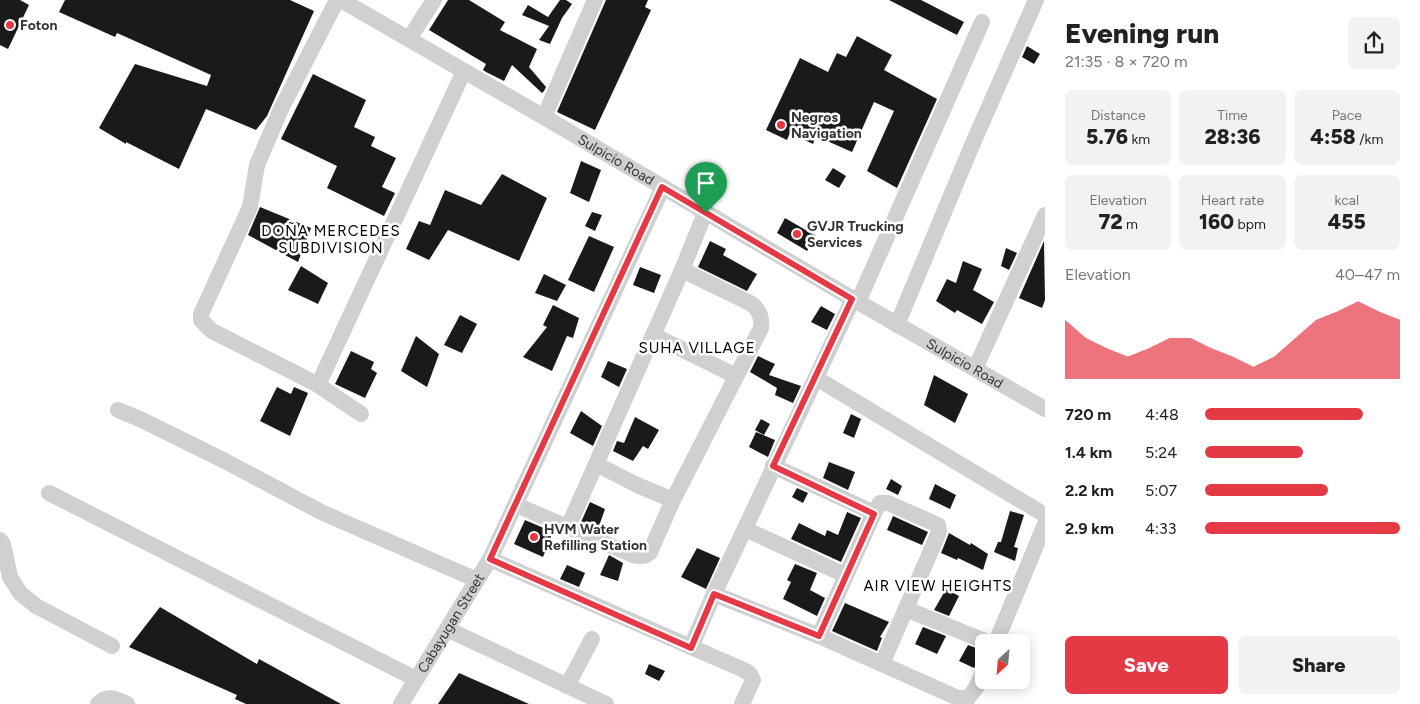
<!DOCTYPE html>
<html lang="en">
<head>
<meta charset="utf-8">
<style>
  body { margin:0; font-family:Figtree,sans-serif; background:#f2f2f2; color:#222; height:100vh; display:flex; flex-direction:column; font-size:19px; white-space:nowrap }
  * { box-sizing:border-box; margin:0 }
  p { font-size:16px; color:#767676 }
  .icon { flex:none; width:28px; height:28px; fill:none; stroke:currentColor; stroke-width:2; stroke-linecap:round; stroke-linejoin:round }
  .map { position:relative; flex:1; overflow:hidden }
  .panel { display:flex; flex-direction:column; background:#fff; width:375px }
  .panel>* { flex:none }
  .needle { width:32px; rotate:206deg }
  .fabs { position:absolute; left:975px; top:634px; display:grid; gap:10px }
  .fabs a { display:grid; place-items:center; width:55px; height:55px; border-radius:8px; background:#fff; box-shadow:0 2px 12px #0003; font-size:25px }
  .pin { position:absolute; display:grid; place-items:center; width:42px; height:42px; color:#fff; margin:-51px -21px; border-radius:50% 50% 50% 0; rotate:-45deg; box-shadow:0 0 5px #0007 }
  .pin .icon { rotate:45deg }
  .round { display:grid; place-items:center; flex:none; width:52px; height:52px; border-radius:8px; background:#f2f2f2 }
  .headline { display:flex; align-items:center; justify-content:space-between; height:85px; padding:0 20px }
  h1 { font-size:28px; font-weight:800; line-height:38px }
  .figures { display:grid; grid-template-columns:repeat(3,1fr); gap:8px; height:85px; padding:5px 20px }
  .figures div { display:grid; align-content:center; border-radius:8px; background:#f2f2f2; text-align:center }
  .figures b { font-size:21px; font-weight:800 }
  .figures small { font-size:14px; font-weight:400 }
  .figures p { font-size:14px }
  .chart { height:140px; padding:10px 20px }
  .chart p { display:flex; justify-content:space-between }
  .chart svg { width:100%; height:90px; margin-top:5px; fill:#e63946; opacity:.7 }
  .action { display:flex; gap:10px; margin-top:auto; padding:10px 20px }
  .action a { flex:1; height:58px; border-radius:8px; background:#e63946; color:#fff; font-size:20px; font-weight:800; line-height:58px; text-align:center }
  .action a+a { background:#f2f2f2; color:#222 }
  ul { padding:0 20px; list-style:none; font-size:16px }
  li { display:grid; grid-template-columns:80px 60px 1fr; align-items:center; height:38px }
  li i { height:12px; border-radius:6px; background:#e63946 }
  main { display:flex; flex:1; min-height:0 }
  .map>svg:first-child { display:block }
  .building { fill:#1a1a1a }
  .lines { fill:none; stroke-linecap:round; stroke-linejoin:round }
  .minor { stroke:#d0d0d0; stroke-width:16 }
  .route-casing { stroke:#fff; stroke-width:10 }
  .route { stroke:#e63946; stroke-width:6 }
  .poi-dot { fill:#e63946; stroke:#fff; stroke-width:2 }
  .labels { text-anchor:middle; stroke-width:5; stroke-linejoin:round; paint-order:stroke }
  .poi-label { font-size:14px; font-weight:bold; fill:#333; stroke:#fff; text-anchor:start }
  .street-label { font-size:14px; fill:#333; stroke:#fff }
  .neighbourhood-label { font-size:15px; letter-spacing:1px; fill:#000; stroke:#fff }
</style>
</head>
<body>
<main>
<div class="map">
<svg width="1045" height="704" viewBox="0 0 1045 704">
  <rect width="100%" height="100%" fill="#fff"/>
  <g class="building">
    <polygon points="0,0 20,0 29,5 8,49 0,45"/>
    <polygon points="65,0 290,0 314,11 267,116 256,130 206,109 179,169 126,142 126,144 99,128 135,64 207,86 211,75 117,33 115,37 59,12"/>
    <polygon points="448,0 469,0 505,22 500,30 537,49 529,67 546,87 544,91 542,93 512,65 504,81 486,72 483,70 486,64 429,30"/>
    <polygon points="560,0 566,0 572,4 562,18 550,44 539,40 549,26 522,15 528,5 548,17"/>
    <polygon points="606,0 648,0 645,7 651,10 595,130 557,112"/>
    <polygon points="889,0 921,0 964,22 957,35"/>
    <polygon points="857,36 892,55 884,70 937,99 897,188 867,171 894,111 874,102 852,152 816,136 813,144 790,133 787,140 766,130 800,58 828,72 837,53 846,57"/>
    <polygon points="1027,46 1040,54 1034,64 1022,57"/>
    <polygon points="313,74 366,100 354,127 375,137 371,146 396,158 382,187 395,193 384,216 327,188 337,166 281,139"/>
    <polygon points="581,161 601,170 589,202 570,193"/>
    <polygon points="833,168 846,176 839,188 825,180"/>
    <polygon points="502,174 547,198 519,261 448,230 429,260 406,249 419,221 430,225 445,190 481,205"/>
    <polygon points="260,207 311,228 298,262 248,235"/>
    <polygon points="592,212 602,215 595,231 585,226"/>
    <polygon points="785,218 816,236 807,251 777,233"/>
    <polygon points="589,236 614,247 594,292 568,280"/>
    <polygon points="710,241 726,249 723,255 757,274 747,291 698,267"/>
    <polygon points="1044,241 1045,300 1042,308 1019,298"/>
    <polygon points="1006,248 1017,253 1009,270 1001,266"/>
    <polygon points="963,261 982,269 973,290 994,302 982,324 957,310 955,313 936,301 947,279 956,283"/>
    <polygon points="301,266 328,283 318,304 288,290"/>
    <polygon points="640,267 661,275 654,293 633,285"/>
    <polygon points="544,274 566,285 557,301 535,293"/>
    <polygon points="553,305 579,318 573,338 567,336 552,371 523,357 547,327 543,325"/>
    <polygon points="821,306 835,314 827,330 811,322"/>
    <polygon points="460,315 477,324 462,353 444,345"/>
    <polygon points="416,336 439,354 427,387 401,371"/>
    <polygon points="351,351 374,362 371,369 377,373 365,398 335,384"/>
    <polygon points="758,356 775,364 769,375 801,386 793,403 775,395 777,388 750,372"/>
    <polygon points="608,361 627,369 619,387 601,377"/>
    <polygon points="934,375 968,394 955,423 924,405"/>
    <polygon points="277,387 291,394 294,387 308,393 290,436 260,421"/>
    <polygon points="581,411 602,426 593,446 570,433"/>
    <polygon points="851,414 861,419 854,438 843,433"/>
    <polygon points="635,417 659,430 648,449 643,446 633,461 613,451 617,441 624,443"/>
    <polygon points="761,419 770,424 764,435 755,430"/>
    <polygon points="756,432 775,440 768,457 749,447"/>
    <polygon points="829,462 855,472 848,490 823,478"/>
    <polygon points="891,479 902,486 898,495 886,489"/>
    <polygon points="935,484 956,495 950,509 929,499"/>
    <polygon points="797,488 808,493 803,503 792,497"/>
    <polygon points="590,502 605,509 598,529 581,522"/>
    <polygon points="1010,511 1024,515 1014,547 1018,548 1015,561 994,552 998,542 1001,542"/>
    <polygon points="847,512 861,518 841,562 791,539 799,523 825,536 827,530 838,535"/>
    <polygon points="893,516 928,532 922,545 887,530"/>
    <polygon points="525,520 553,532 543,557 514,544"/>
    <polygon points="949,533 970,545 971,543 988,554 983,570 958,558 957,560 941,553"/>
    <polygon points="697,548 720,558 706,589 681,577"/>
    <polygon points="609,555 623,563 618,581 600,575"/>
    <polygon points="795,564 817,573 810,590 825,598 817,616 783,599 791,582 787,580"/>
    <polygon points="567,565 585,573 579,587 560,579"/>
    <polygon points="946,589 959,596 949,616 934,610"/>
    <polygon points="845,603 889,622 880,637 882,638 877,651 832,631"/>
    <polygon points="160,607 257,664 259,659 341,704 246,704 235,699 237,695 129,647"/>
    <polygon points="923,627 946,636 937,654 915,644"/>
    <polygon points="968,645 984,651 984,657 982,660 978,662 974,668 959,661"/>
    <polygon points="649,664 665,671 659,681 645,674"/>
    <polygon points="459,673 529,704 438,704"/>
  </g>
  <g class="lines">
    <g class="minor">
      <polyline points="337,0 281,109 257,165 250,207 201,314 201,320 212,331 295,373 318,385 361,414"/>
      <path id="s1" d="M 341,0 L 544,117 L 858,302 L 1045,409"/>
      <polyline points="409,39 434,0"/>
      <polyline points="544,117 595,0"/>
      <polyline points="858,302 982,22"/>
      <polyline points="897,325 973,143 1036,0"/>
      <polyline points="653,335 736,376"/>
      <polyline points="975,369 1045,215"/>
      <polyline points="816,378 1045,515"/>
      <polyline points="318,385 464,71"/>
      <polyline points="118,410 140,419 225,461 323,513 477,580"/>
      <polyline points="596,464 637,485 673,500"/>
      <polyline points="773,466 874,513"/>
      <polyline points="49,493 416,679"/>
      <path d="M 516,505 L 633,555 C 640,557 645,557 650,552 L 673,500 L 761,328 C 762,317 760,312 752,304 L 682,270"/>
      <polyline points="568,527 682,270 705,213"/>
      <polyline points="745,529 845,575"/>
      <polyline points="0,540 3,544 10,577 20,593 36,606 112,646"/>
      <polyline points="490,559 691,647 744,670 750,674 753,680 742,704"/>
      <polyline points="714,594 819,636 958,698 968,698 976,688 984,670"/>
      <polyline points="906,609 987,642"/>
      <polyline points="447,629 606,704"/>
      <polyline points="819,636 874,513 880,503 888,503 938,525 939,532 882,664"/>
      <polyline points="996,642 1045,524"/>
      <polyline points="691,647 714,594 853,299"/>
      <polyline points="567,686 592,639"/>
      <path d="M 98,704 C 107,694 116,699 127,704"/>
      <path id="s2" d="M 401,704 L 490,559 L 663,187"/>
    </g>
  </g>
  <g class="lines">
    <defs>
      <polygon id="route" points="662,187 852,299 773,466 874,514 819,636 714,594 691,648 490,559"/>
    </defs>
    <use href="#route" class="route-casing"/>
    <use href="#route" class="route"/>
  </g>
  <g class="poi-dot">
    <circle cx="10" cy="25" r="5"/>
    <circle cx="781" cy="125" r="5"/>
    <circle cx="797" cy="234" r="5"/>
    <circle cx="534" cy="537" r="5"/>
  </g>
  <g class="labels">
    <g class="poi-label">
      <text x="20" y="30">Foton</text>
      <text x="791" y="122">Negros<tspan x="791" dy="16">Navigation</tspan></text>
      <text x="807" y="231">GVJR Trucking<tspan x="807" dy="16">Services</tspan></text>
      <text x="544" y="534">HVM Water<tspan x="544" dy="16">Refilling Station</tspan></text>
    </g>
    <g class="street-label">
      <text dy="5" stroke="none"><textPath href="#s1" startOffset="318">Sulpicio Road</textPath></text>
      <text dy="5" stroke="none"><textPath href="#s1" startOffset="722">Sulpicio Road</textPath></text>
      <text dy="5" stroke="none"><textPath href="#s2" startOffset="95">Cabayugan Street</textPath></text>
    </g>
    <g class="neighbourhood-label">
      <text x="331" y="236">DOÑA MERCEDES<tspan x="331" dy="17">SUBDIVISION</tspan></text>
      <text x="697" y="353">SUHA VILLAGE</text>
      <text x="938" y="591">AIR VIEW HEIGHTS</text>
    </g>
  </g>
</svg>
<div class="fabs">
<a><svg class="needle" viewBox="-14 -14 28 28"><path d="M0-13l5 13h-10z" fill="#e53935"/><path d="M0 13l5-13h-10z" fill="#767676"/></svg></a>
</div>
<div class="pin" style="left:706px;top:213px;background:#1e9e55"><svg class="icon" aria-label="arrive" viewBox="0 0 24 24"><path d="M6 21V4h12l-3 4 3 4H6"/></svg></div>
</div>
<section class="panel">
<div class="headline"><div><h1>Evening run</h1><p>21:35 · 8 × 720 m</p></div><a class="round"><svg class="icon" aria-label="share" viewBox="0 0 24 24"><path d="M12 15V3M7 8l5-5 5 5M5 13v7h14v-7"/></svg></a></div>
<div class="figures">
<div><p>Distance</p><b>5.76<small> km</small></b></div>
<div><p>Time</p><b>28:36</b></div>
<div><p>Pace</p><b>4:58<small> /km</small></b></div>
</div>
<div class="figures">
<div><p>Elevation</p><b>72<small> m</small></b></div>
<div><p>Heart rate</p><b>160<small> bpm</small></b></div>
<div><p>kcal</p><b>455</b></div>
</div>
<div class="chart"><p><span>Elevation</span>40–47 m</p>
<svg viewBox="0 0 160 44" preserveAspectRatio="none"><path d="M0 44V15L10 24L20 29L30 33L40 29L50 24L60 24L70 29L80 33L90 38L100 33L110 24L120 15L130 11L140 6L150 11L160 15V44z"/></svg>
</div>
<ul>
<li><b>720 m</b>4:48<i style="width:81%"></i></li>
<li><b>1.4 km</b>5:24<i style="width:50%"></i></li>
<li><b>2.2 km</b>5:07<i style="width:63%"></i></li>
<li><b>2.9 km</b>4:33<i style="width:100%"></i></li>
</ul>
<div class="action"><a>Save</a><a>Share</a></div>
</section>
</main>
</body>
</html>
